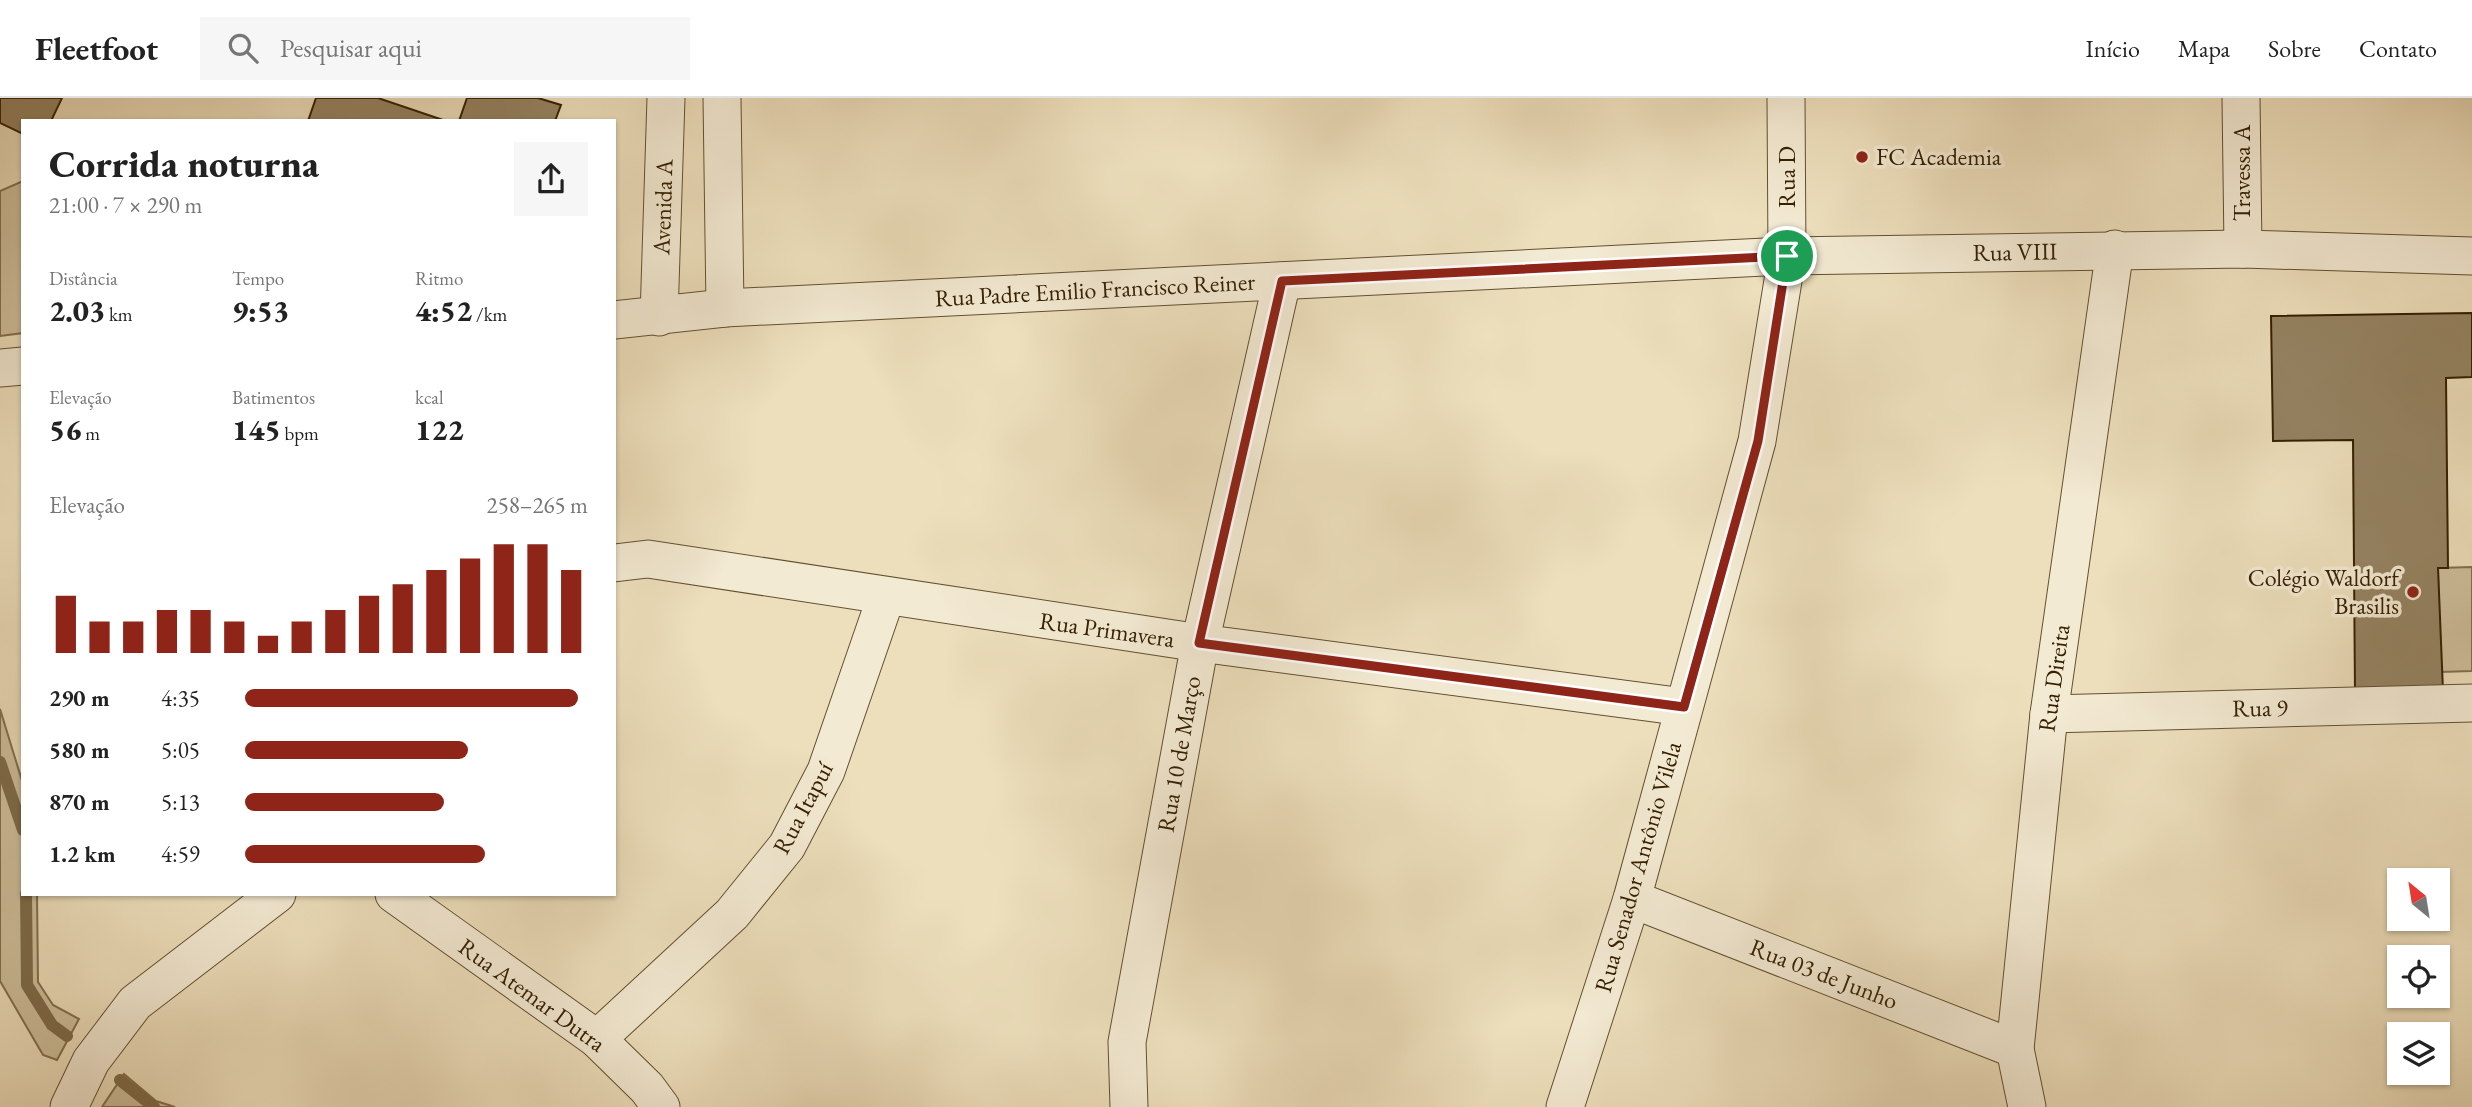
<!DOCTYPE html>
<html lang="pt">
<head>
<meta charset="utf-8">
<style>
  body { margin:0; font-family:"EB Garamond",serif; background:#f6f6f6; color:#222; height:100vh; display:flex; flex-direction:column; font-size:26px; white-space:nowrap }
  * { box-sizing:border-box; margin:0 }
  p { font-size:23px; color:#767676 }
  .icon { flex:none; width:38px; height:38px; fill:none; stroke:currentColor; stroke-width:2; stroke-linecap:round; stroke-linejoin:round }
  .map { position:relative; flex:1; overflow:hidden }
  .side { position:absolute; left:21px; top:21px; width:595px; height:777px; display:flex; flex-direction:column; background:#fff; border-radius:0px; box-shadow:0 2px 5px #0004 }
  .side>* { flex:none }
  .needle { width:46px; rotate:330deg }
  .controls { position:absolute; left:2387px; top:770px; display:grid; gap:14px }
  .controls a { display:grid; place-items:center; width:63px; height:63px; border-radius:0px; background:#fff; box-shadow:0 2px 5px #0004; font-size:35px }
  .pin { position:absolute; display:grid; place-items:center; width:60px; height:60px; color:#fff; margin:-30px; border:4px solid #fff; border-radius:50%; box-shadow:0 2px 7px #0007 }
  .round { display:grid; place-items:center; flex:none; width:74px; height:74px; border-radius:0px; background:#f6f6f6 }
  .head { display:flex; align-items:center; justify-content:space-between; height:119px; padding:0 28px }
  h1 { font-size:38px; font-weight:800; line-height:52px }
  .metrics { display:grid; grid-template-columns:repeat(3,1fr); gap:10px; height:119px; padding:7px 28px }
  .metrics div { display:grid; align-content:center }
  .metrics b { font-size:30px; font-weight:800 }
  .metrics small { font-size:19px; font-weight:400 }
  .metrics p { font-size:19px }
  .chart { height:196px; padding:14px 28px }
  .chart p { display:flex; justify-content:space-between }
  .chart svg { width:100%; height:126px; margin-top:7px; stroke:#8f2418; stroke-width:6 }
  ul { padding:0 28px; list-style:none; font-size:23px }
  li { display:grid; grid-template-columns:112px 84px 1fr; align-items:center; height:52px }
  li i { height:18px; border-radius:9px; background:#8f2418 }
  header { display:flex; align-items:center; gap:42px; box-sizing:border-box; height:98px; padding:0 35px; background:#fff; border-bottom:2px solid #e0e0e0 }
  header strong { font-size:33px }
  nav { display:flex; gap:38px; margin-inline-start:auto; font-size:24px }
  .search { width:490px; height:63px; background:#f6f6f6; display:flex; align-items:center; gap:18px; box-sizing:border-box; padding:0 24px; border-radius:0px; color:#767676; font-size:26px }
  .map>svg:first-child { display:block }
  .green { fill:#cebf9c; stroke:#82704e; stroke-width:2 }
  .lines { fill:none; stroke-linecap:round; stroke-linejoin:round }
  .stream { stroke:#7e6c4b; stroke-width:12 }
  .building { fill:#958362; stroke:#352001; stroke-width:2 }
  .minor-casing { stroke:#635030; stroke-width:39 }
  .minor { stroke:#f3ead3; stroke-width:37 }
  .route-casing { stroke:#fff; stroke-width:14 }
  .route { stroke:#8f2418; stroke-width:9 }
  .poi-dot { fill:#8f2418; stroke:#f3ead3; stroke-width:2.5 }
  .labels { text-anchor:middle; stroke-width:7; stroke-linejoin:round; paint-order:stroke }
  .poi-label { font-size:24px; fill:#352001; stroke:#f3ead3; text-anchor:start }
  .street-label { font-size:24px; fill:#352001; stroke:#f3ead3 }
</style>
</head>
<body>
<header>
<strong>Fleetfoot</strong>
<div class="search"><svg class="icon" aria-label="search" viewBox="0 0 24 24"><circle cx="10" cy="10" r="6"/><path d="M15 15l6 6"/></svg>Pesquisar aqui</div>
<nav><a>Início</a><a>Mapa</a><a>Sobre</a><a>Contato</a></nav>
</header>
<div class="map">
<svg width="2472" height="1009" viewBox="0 0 2472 1009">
  <rect width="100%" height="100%" fill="#eddfbc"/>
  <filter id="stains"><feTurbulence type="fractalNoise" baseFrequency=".00286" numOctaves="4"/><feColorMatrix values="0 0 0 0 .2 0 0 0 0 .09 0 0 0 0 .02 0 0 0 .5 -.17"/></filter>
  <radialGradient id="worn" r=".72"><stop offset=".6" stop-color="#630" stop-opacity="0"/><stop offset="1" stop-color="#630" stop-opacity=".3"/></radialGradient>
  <g class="green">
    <polygon points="23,83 23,235 0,238 0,93"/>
    <polygon points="2472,469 2472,573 2440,574 2438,470"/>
    <polygon points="0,611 23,686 23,796 37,796 38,884 53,907 79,921 57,962 43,957 0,883"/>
    <polygon points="124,976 156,1003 175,1009 102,1009"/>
  </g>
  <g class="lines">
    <g class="stream">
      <polyline points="0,664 23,732"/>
      <polyline points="26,796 27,887 52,927 67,938"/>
      <polyline points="120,982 154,1009"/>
    </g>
  </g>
  <g class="building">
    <polygon points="0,0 62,0 51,23 23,23 23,36 0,25"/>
    <polygon points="316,0 378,0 446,23 308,23"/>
    <polygon points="467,0 538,0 561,7 555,23 459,23"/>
    <polygon points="2472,215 2472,279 2446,280 2448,470 2438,470 2443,593 2355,595 2353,342 2273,343 2271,218"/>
  </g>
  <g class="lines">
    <defs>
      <g id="minor">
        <polyline points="722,0 725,210"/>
        <polyline points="2241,0 2243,151"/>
        <polyline points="659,219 666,0"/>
        <polyline points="614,222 725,210 1787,158 2243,151 2472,158"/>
        <polyline points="0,270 23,268"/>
        <polyline points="614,465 648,461 1200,545 1684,609"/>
        <polyline points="2049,616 2472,605"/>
        <polyline points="394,796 597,941 647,990 661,1009"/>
        <polyline points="1632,801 2015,951"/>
        <polyline points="597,941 732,816 787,748 826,673 886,499"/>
        <polyline points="69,1009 91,963 135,905 277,796"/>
        <polyline points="1129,1009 1127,944 1200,545 1282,183"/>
        <polyline points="1565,1009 1632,801 1757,343 1787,158 1786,0"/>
        <polyline points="2027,1009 2015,951 2049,616 2115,151"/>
      </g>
    </defs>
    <use href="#minor" class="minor-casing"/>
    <use href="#minor" class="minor"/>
  </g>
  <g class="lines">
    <defs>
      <polygon id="route" points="1787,158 1758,343 1684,609 1199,545 1282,183"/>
    </defs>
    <use href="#route" class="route-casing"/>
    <use href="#route" class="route"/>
  </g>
  <g class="poi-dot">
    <circle cx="1862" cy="59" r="7"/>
    <circle cx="2413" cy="494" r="7"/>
  </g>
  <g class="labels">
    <g class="poi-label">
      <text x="1876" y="67">FC Academia</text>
      <text x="2399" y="488" text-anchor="end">Colégio Waldorf<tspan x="2399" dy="28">Brasilis</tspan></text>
    </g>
    <g class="street-label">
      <text transform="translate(2242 75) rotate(-90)" y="8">Travessa A</text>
      <text transform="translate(1787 79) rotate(-90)" y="8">Rua D</text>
      <text transform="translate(663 109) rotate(-88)" y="8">Avenida A</text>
      <text transform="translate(2015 154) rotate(-1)" y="8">Rua VIII</text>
      <text transform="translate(1095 192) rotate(-3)" y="8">Rua Padre Emilio Francisco Reiner</text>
      <text transform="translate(1107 532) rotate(8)" y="8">Rua Primavera</text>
      <text transform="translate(2054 580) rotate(-82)" y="8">Rua Direita</text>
      <text transform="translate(2260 610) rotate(-1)" y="8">Rua 9</text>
      <text transform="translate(1179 656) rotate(-80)" y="8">Rua 10 de Março</text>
      <text transform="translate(803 710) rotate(-62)" y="8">Rua Itapuí</text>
      <text transform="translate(1638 769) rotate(-74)" y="8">Rua Senador Antônio Vilela</text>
      <text transform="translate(1824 876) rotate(21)" y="8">Rua 03 de Junho</text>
      <text transform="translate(532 897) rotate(36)" y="8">Rua Atemar Dutra</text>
    </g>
  </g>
  <rect width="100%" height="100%" filter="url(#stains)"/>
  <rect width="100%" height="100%" fill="url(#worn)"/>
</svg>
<div class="controls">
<a><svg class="needle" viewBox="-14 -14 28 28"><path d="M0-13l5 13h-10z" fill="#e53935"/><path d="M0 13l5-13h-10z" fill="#767676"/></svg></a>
<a><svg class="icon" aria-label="locate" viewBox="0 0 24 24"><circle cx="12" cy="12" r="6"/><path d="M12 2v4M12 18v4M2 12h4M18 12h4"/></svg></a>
<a><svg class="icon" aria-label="layers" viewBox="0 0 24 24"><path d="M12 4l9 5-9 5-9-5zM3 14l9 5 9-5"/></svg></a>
</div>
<div class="pin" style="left:1787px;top:158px;background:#1e9e55"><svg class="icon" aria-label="arrive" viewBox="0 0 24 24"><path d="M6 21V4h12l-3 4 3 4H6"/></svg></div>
<section class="side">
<div class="head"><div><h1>Corrida noturna</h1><p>21:00 · 7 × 290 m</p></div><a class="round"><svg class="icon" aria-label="share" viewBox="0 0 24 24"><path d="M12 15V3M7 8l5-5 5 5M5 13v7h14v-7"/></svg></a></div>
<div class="metrics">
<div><p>Distância</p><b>2.03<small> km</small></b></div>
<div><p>Tempo</p><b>9:53</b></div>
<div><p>Ritmo</p><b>4:52<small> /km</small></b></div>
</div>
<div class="metrics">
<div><p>Elevação</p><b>56<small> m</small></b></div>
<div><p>Batimentos</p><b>145<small> bpm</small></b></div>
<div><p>kcal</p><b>122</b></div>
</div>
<div class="chart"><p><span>Elevação</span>258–265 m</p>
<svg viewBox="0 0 160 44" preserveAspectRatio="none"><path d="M5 44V24M15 44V33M25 44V33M35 44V29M45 44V29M55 44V33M65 44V38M75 44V33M85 44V29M95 44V24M105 44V20M115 44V15M125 44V11M135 44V6M145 44V6M155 44V15"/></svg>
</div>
<ul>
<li><b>290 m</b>4:35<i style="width:97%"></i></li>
<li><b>580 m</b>5:05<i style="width:65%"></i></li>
<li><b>870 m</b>5:13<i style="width:58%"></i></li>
<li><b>1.2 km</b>4:59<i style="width:70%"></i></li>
</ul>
</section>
</div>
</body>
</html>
